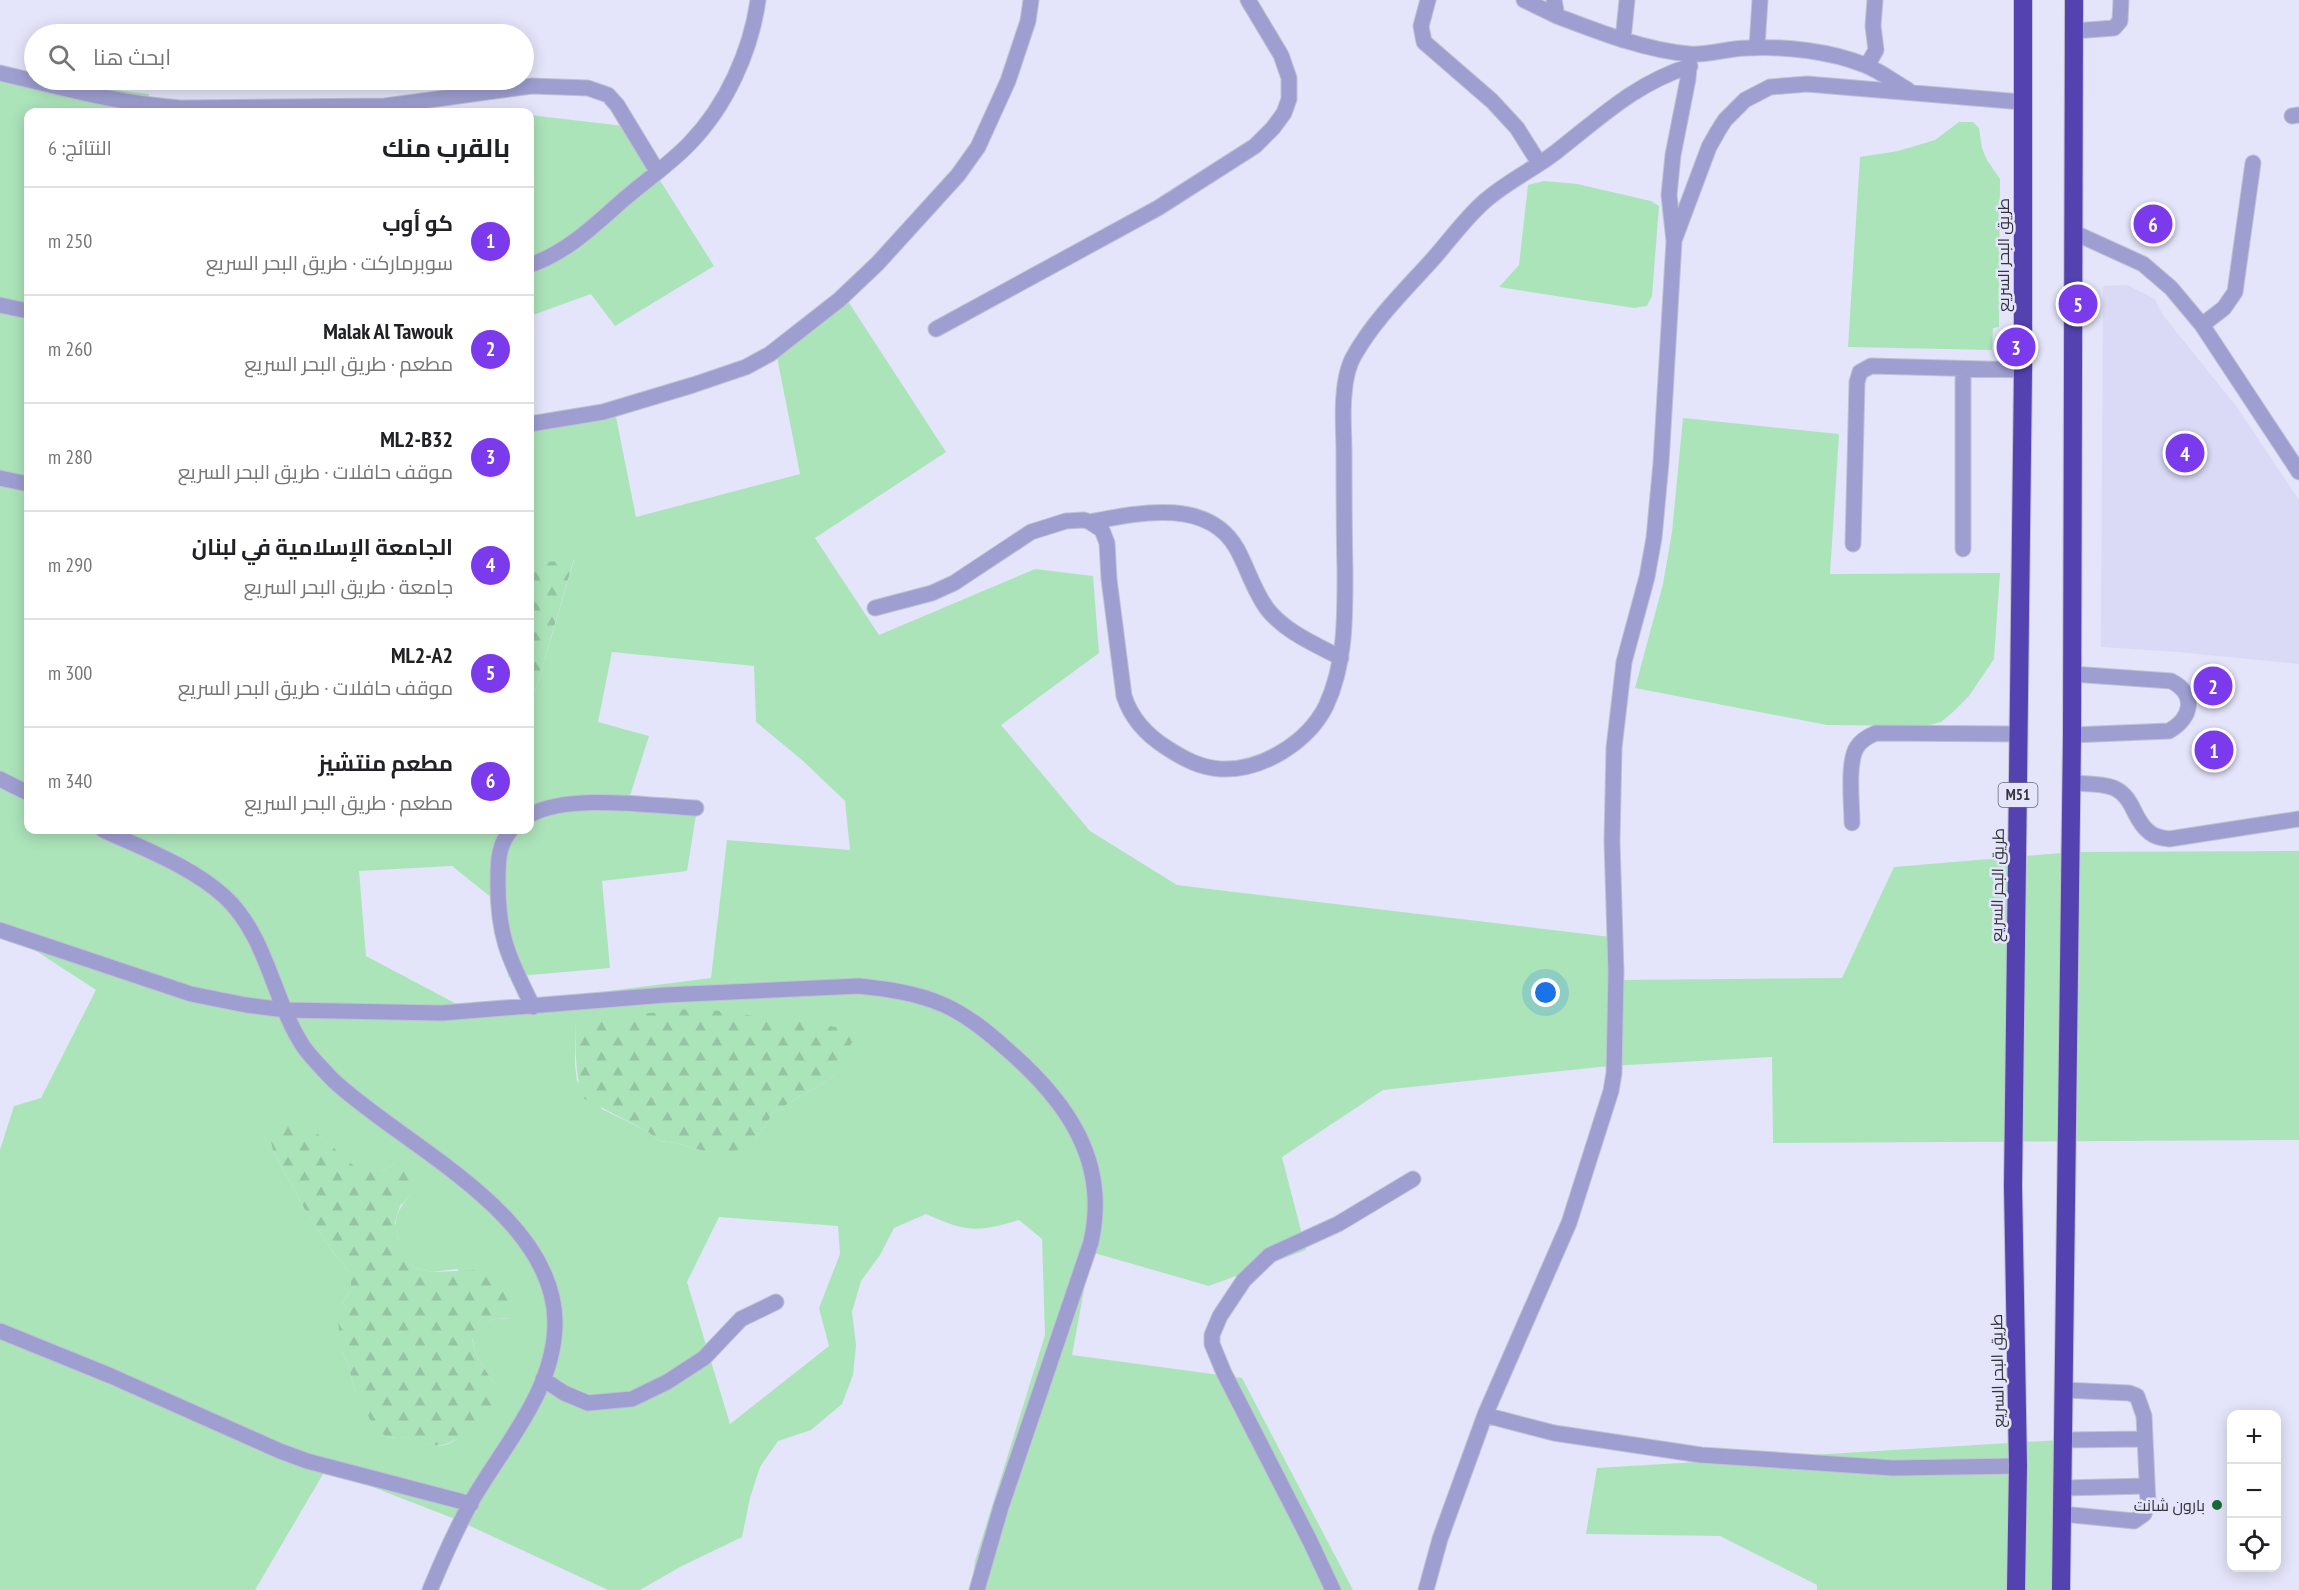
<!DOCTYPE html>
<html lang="ar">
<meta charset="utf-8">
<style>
:root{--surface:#fff;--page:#f6f6f6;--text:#202124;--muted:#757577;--line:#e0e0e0;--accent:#7c3aed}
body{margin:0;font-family:"PT Sans Narrow",Cairo,sans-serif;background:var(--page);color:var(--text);direction:rtl}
.controls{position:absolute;right:18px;bottom:18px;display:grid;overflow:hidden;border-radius:12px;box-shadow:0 3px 15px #0003}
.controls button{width:54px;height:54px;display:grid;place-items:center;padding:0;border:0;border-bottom:2px solid var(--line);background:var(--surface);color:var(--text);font:30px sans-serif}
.you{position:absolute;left:1546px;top:993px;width:21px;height:21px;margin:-15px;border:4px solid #fff;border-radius:50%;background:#1a73e8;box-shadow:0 0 0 9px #1a73e833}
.badge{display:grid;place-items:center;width:39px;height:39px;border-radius:50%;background:var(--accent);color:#fff;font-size:20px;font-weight:700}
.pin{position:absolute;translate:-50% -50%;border:3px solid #fff;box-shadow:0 2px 6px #0006}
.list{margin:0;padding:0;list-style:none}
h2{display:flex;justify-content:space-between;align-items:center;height:78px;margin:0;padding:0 24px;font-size:26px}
h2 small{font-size:20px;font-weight:400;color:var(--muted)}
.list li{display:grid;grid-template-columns:39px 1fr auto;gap:18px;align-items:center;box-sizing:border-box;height:108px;padding:0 24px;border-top:2px solid var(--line)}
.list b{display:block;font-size:22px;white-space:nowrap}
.list p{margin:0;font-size:20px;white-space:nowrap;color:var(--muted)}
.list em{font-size:20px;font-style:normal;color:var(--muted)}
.icon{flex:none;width:33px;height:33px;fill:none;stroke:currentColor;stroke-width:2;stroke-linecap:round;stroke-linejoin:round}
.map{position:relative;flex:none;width:2299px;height:1590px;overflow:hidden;direction:ltr}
.search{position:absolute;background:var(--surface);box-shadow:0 3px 15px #0003;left:24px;top:24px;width:510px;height:66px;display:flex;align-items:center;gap:15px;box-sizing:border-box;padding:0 21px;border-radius:33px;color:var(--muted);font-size:22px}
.panel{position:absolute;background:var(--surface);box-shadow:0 3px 15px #0003;left:24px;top:108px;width:510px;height:726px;border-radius:12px;direction:rtl}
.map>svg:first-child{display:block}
</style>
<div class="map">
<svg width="2299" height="1590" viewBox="0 0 2299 1590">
<defs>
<pattern id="forest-firs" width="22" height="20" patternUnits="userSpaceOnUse" patternTransform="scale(1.5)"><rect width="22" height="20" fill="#ace4ba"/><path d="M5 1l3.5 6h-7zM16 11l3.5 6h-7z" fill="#94c4a1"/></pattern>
</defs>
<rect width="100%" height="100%" fill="#e4e5fa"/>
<path fill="#dadaf6" d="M2127 285 2155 299 2162 314 2236 406 2299 500V664L2177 652 2101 647 2103 286Z"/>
<path fill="#ace4ba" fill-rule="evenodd" d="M0 75 149 94V112H28V830H530V709L574 560 530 564V427L615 412 636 517 800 474 775 347 842 292 946 452 815 538 879 635 1035 569 1093 576 1099 653 1001 725 1090 831 1177 885 1611 937 1621 980 1842 978 1894 867 2073 852 2299 851V1140L1773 1143 1772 1057 1609 1066 1383 1090 1282 1157 1306 1250 1209 1286 1091 1252 1072 1355 1242 1378 1353 1590H971L975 1561 1045 1335 1042 1239 1019 1220C977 1233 966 1232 926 1214L894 1228 880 1255 861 1281 852 1312 856 1345 853 1375 842 1404 811 1430 778 1441 760 1467 750 1498 742 1537 680 1567 640 1590H608L455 1519 326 1469 255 1590H0V1150L14 1106 41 1098 96 990 27 945 0 935ZM612 652 754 666 756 722 802 760 845 801 850 850 727 840 711 978 466 1009 366 956 359 871 452 866 502 906 508 977 610 968 602 881 687 871 697 809 629 799 649 736 598 722ZM576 1021 835 1076 774 1112 755 1140 707 1152 676 1143 659 1141 647 1131 602 1109 577 1081 575 1065ZM310 1127 361 1173 380 1172 395 1164 412 1193C384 1223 397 1237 414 1268L432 1272 457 1269 511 1319C490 1317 485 1322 472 1338L476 1355 493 1382C482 1402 463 1453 433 1445 414 1439 409 1435 388 1438L355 1391 348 1364 341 1350V1305L351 1290V1274L332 1251 304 1208 273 1150ZM719 1217 838 1226 840 1254 819 1308 829 1346 730 1424 687 1282Z
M530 115 632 127 661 182 714 266 615 326 591 294 530 316Z
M1959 122H1973L1979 128 1982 148 1987 160 2000 179 1999 327 1993 328 1992 350 1848 347 1860 157 1898 151 1935 140Z
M1544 181 1577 184 1651 201 1659 206 1652 296 1647 306 1634 308 1499 287 1519 265 1528 185Z
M1683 418 1839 434 1830 574 2000 573 1994 659 1969 696 1953 712 1941 722 1926 726 1827 725 1635 688 1663 584 1672 532Z
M2060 1440 2063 1590H1817V1585L1720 1536 1586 1534 1597 1468Z"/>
<path fill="url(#forest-firs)" d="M574 559 530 709V564Z
M697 1008 858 1030 835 1076 774 1112 755 1140 739 1150 724 1153 707 1152 676 1143 659 1141 647 1131 583 1098C574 1072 576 1048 576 1021Z
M296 1120 310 1127 361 1172H380L395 1164 412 1165 422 1175 412 1193 400 1206 395 1222 398 1238 414 1268 432 1272 481 1270 506 1285 512 1319C490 1317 485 1322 472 1339L476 1355 493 1382 497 1397 493 1412C480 1422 450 1450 433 1445 414 1440 409 1435 388 1438L374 1427 355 1391 348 1364 341 1350 338 1320 341 1305 351 1290V1274L332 1251 304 1208 273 1150 269 1133 280 1122Z"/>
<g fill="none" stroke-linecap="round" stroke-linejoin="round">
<defs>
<path id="minor" d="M1428 0 1421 26 1424 42 1492 101 1517 128 1539 163
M1524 0 1557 16
M1554 0 1557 16C1599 32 1644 50 1689 54 1704 56 1730 48 1747 48 1785 46 1830 51 1865 65 1880 71 1894 82 1908 90
M2074 31 2114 28 2120 21 2121 0
M1623 40 1627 0
M1757 47 1760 0
M1867 66 1876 50 1873 26 1875 0
M0 73C60 87 120 104 181 108L385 106 532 86 588 88 608 95 617 105 657 171
M2292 116 2299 115
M2075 233 2143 264 2171 288 2202 325 2299 472
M1675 238 1709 147 1718 131 1725 120 1745 100 1770 87 1807 84 2022 102
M530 265C566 253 595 225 623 200 645 181 670 164 690 143 726 106 751 51 758 0
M0 305 28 311
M2202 325 2224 308 2235 292 2253 163
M936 329 1158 208 1255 146 1273 128 1284 113 1289 99V78L1281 55 1248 0
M530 424 603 412 693 385 746 367 770 354 839 300 878 263 958 175 978 147 1008 81 1028 21 1031 0
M0 478 28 484
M1090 522C1137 513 1208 497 1237 549 1248 569 1254 592 1268 610 1287 633 1315 644 1341 658
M1853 544 1857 382 1860 372 1871 366 2023 370
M1963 549V369
M875 608 932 593 954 583 1031 532 1066 521 1084 520 1090 522 1102 530 1107 543 1109 579 1124 696C1131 718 1148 736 1167 748 1184 759 1201 768 1221 769 1262 771 1308 742 1326 706 1346 663 1345 616 1345 570 1344 531 1344 492 1344 453 1344 434 1342 414 1344 395 1345 381 1348 365 1355 354 1375 319 1406 289 1433 259 1450 240 1466 217 1486 200 1508 181 1534 169 1556 152 1601 117 1634 84 1690 66
M2072 735 2169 731C2192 718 2197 694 2171 681L2072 674
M0 779 28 793
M2072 783C2084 784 2102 783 2114 788 2134 797 2133 819 2148 831 2154 837 2162 838 2169 839L2299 819
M530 815C569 793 651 806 696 808
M1852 823C1852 804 1847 762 1857 747 1861 740 1869 736 1876 733L2019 734
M103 830C144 849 191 866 225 897 267 936 273 1000 303 1046 312 1059 323 1069 333 1080 402 1145 554 1213 555 1322 555 1392 502 1447 470 1504 455 1532 442 1561 430 1590
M511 830C499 844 498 859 498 878 497 934 508 957 533 1007
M0 930 191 994 246 1005 286 1010 442 1013 665 995 859 986C888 989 917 993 944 1005 969 1016 990 1034 1010 1052 1068 1103 1109 1162 1091 1242L1001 1507 977 1590
M0 1331 111 1376 280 1451 307 1461 471 1504
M543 1379 564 1393 588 1403 632 1399 667 1382 704 1358 741 1319 776 1302
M1485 1415 1554 1433 1701 1455 1893 1468 2018 1466
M2063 1440 2145 1439
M2063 1488 2147 1486
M2062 1514 2134 1521 2144 1514 2148 1503 2144 1416 2137 1396 2129 1393 2064 1390
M1333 1590 1310 1541 1224 1373 1212 1344V1335L1220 1316 1244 1280 1270 1255 1338 1224 1413 1179
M1426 1590 1440 1539 1485 1415 1569 1223 1611 1091 1614 1073 1616 972 1612 841 1614 748 1624 662 1647 577 1654 538 1661 463 1674 241 1669 195 1673 155 1688 79 1690 55"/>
<path id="highway" d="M2016 1590 2018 1466 2013 1186 2023 370V0
M2061 1590 2072 735 2074 0"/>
</defs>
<use href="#minor" stroke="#c1c1d4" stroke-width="17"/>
<use href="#highway" stroke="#c1c1d4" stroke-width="20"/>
<use href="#minor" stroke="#9e9ed1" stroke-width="15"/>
<use href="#highway" stroke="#5342af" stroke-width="18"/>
</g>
<circle fill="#196938" stroke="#e4e5fa" stroke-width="2" cx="2217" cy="1505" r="6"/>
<g text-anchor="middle" stroke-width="5" stroke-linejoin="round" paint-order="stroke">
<rect fill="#e4e5fa" stroke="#686874" stroke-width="1.5" x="1998.5" y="783" width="39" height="24" rx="4.5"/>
<g font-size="15" font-weight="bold" fill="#33333b">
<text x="2018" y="800">M51</text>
</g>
<g font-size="16" fill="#33333b" stroke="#e4e5fa">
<text transform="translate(2003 255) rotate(-90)" y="6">طريق البحر السريع</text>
<text transform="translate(1997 885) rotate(-89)" y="6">طريق البحر السريع</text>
<text transform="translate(1997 1371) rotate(-91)" y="6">طريق البحر السريع</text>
</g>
<g font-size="16" fill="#33333b" stroke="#e4e5fa" text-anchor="end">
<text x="2205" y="1511">بارون شانت</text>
</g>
</g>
</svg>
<div class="controls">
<button>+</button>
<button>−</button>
<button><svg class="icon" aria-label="locate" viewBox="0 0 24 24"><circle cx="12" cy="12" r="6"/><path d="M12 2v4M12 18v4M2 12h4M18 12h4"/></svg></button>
</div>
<div class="you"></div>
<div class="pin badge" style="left:2214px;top:750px">1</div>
<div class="pin badge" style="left:2213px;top:686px">2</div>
<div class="pin badge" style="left:2016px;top:347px">3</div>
<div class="pin badge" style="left:2185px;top:453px">4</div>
<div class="pin badge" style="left:2078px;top:304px">5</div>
<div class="pin badge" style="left:2153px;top:224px">6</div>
<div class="search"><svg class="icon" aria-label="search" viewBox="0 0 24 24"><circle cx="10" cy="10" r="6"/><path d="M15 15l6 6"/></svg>ابحث هنا</div>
<section class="panel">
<h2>بالقرب منك<small>النتائج: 6</small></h2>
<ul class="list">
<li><span class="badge">1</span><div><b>كو أوب</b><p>سوبرماركت · طريق البحر السريع</p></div><em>250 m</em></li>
<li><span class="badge">2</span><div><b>Malak Al Tawouk</b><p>مطعم · طريق البحر السريع</p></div><em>260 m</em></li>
<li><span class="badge">3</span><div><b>ML2-B32</b><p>موقف حافلات · طريق البحر السريع</p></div><em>280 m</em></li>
<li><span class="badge">4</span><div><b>الجامعة الإسلامية في لبنان</b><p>جامعة · طريق البحر السريع</p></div><em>290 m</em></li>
<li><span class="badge">5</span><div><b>ML2-A2</b><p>موقف حافلات · طريق البحر السريع</p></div><em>300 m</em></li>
<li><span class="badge">6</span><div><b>مطعم منتشيز</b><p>مطعم · طريق البحر السريع</p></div><em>340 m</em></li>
</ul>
</section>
</div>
